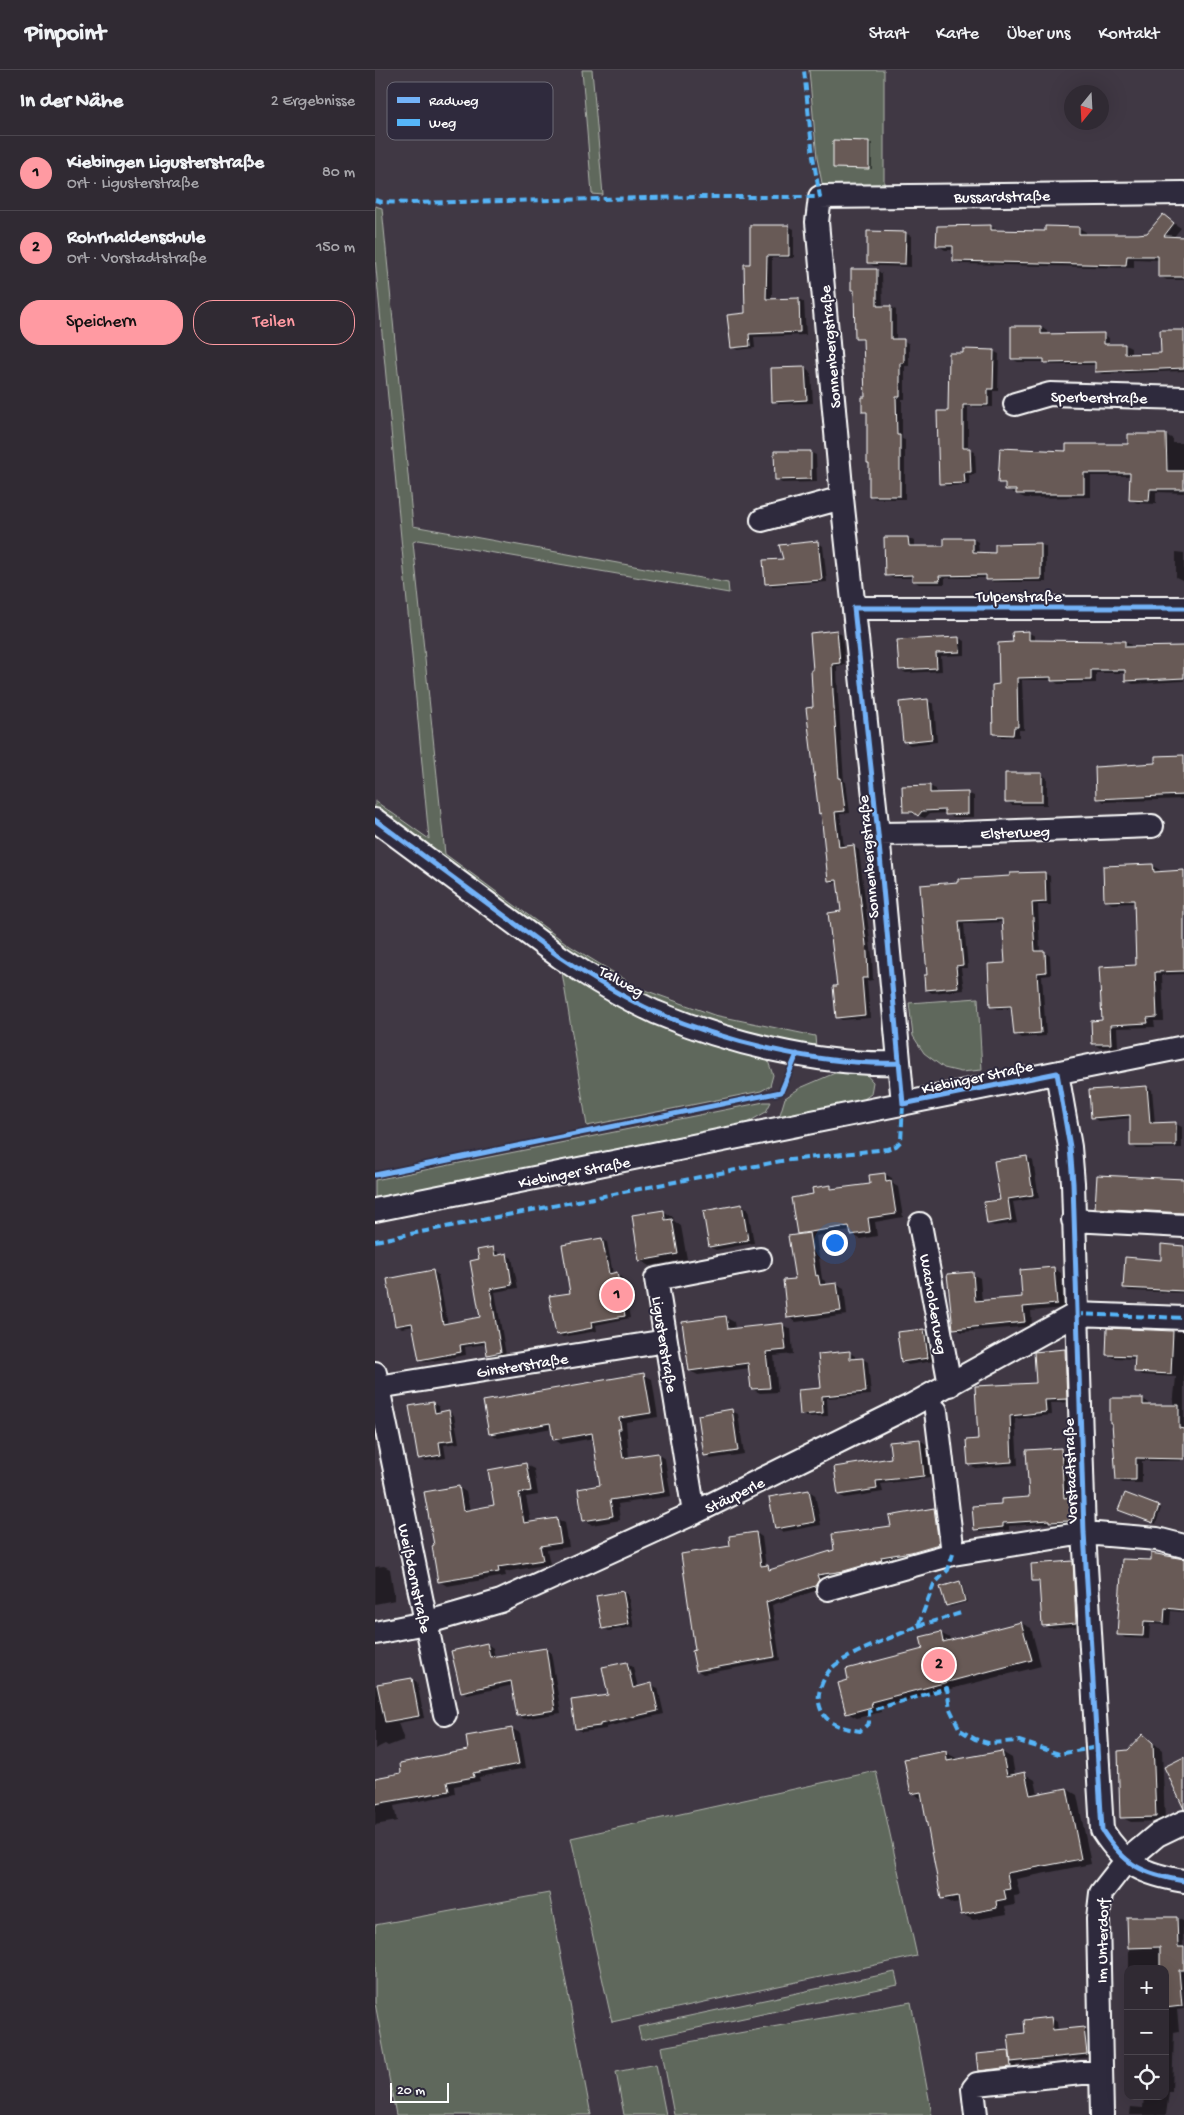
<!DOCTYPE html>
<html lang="de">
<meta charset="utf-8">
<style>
:root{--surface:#302a33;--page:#3c363f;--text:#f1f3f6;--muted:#a8a7ac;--line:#4b464e;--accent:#ff9aa2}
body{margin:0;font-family:"Gochi Hand",sans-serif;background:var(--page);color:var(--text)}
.controls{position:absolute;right:15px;bottom:15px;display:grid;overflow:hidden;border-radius:10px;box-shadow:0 5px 20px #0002}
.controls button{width:45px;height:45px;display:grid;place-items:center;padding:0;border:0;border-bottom:1px solid var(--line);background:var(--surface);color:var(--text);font:25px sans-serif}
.compass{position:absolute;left:689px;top:15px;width:45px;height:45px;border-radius:50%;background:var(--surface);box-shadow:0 5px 20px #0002;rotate:198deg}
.scale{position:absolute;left:15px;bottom:12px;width:59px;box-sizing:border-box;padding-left:5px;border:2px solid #fff;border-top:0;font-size:14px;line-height:18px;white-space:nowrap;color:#fff;-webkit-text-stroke:4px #2f2a3d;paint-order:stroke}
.you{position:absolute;left:459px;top:1172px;width:18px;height:18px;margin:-12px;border:4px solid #fff;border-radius:50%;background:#1a73e8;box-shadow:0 0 0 8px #1a73e833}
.badge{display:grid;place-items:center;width:32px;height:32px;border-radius:50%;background:var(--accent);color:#111;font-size:16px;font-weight:700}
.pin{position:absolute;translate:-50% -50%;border:2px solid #fff;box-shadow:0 1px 5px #0006}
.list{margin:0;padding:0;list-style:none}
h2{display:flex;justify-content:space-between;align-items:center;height:65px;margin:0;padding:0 20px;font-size:21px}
h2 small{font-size:16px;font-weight:400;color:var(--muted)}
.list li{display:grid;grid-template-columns:32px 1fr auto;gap:15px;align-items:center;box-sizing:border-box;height:75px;padding:0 20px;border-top:1px solid var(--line)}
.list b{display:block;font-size:19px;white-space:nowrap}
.list p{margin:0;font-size:16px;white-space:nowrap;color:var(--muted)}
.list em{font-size:16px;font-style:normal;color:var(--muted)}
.actions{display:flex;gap:10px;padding:15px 20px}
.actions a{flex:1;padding:11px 0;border:1px solid var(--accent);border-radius:20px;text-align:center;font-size:18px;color:var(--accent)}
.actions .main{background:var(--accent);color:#111}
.icon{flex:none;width:28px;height:28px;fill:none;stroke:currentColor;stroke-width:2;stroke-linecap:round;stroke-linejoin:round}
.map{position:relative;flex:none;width:809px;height:2045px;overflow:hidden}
header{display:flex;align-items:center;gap:30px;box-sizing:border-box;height:70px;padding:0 25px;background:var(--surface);border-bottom:1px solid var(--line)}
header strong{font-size:24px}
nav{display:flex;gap:28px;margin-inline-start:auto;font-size:18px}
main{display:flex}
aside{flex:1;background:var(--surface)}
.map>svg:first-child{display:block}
</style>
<header>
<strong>Pinpoint</strong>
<nav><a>Start</a><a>Karte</a><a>Über uns</a><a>Kontakt</a></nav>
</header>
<main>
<aside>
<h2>In der Nähe<small>2 Ergebnisse</small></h2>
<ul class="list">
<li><span class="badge">1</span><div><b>Kiebingen Ligusterstraße</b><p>Ort · Ligusterstraße</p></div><em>80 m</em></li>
<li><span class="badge">2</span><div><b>Rohrhaldenschule</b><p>Ort · Vorstadtstraße</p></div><em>150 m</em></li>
</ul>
<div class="actions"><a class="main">Speichern</a><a>Teilen</a></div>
</aside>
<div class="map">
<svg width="809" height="2045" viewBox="0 0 809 2045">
<rect width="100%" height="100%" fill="#403844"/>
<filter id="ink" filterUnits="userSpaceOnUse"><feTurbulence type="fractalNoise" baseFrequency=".02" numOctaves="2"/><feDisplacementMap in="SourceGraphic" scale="10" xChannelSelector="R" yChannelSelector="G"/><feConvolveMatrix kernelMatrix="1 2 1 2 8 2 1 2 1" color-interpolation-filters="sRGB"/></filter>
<g filter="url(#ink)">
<path fill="#5f685b" stroke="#afb4ad" d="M207 0H217L228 125 217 124Z
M434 0H509V118H448L442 88Z
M0 136 7 138 38 456 353 513 354 523 43 470 38 472 70 784 195 876 264 918 339 945 440 966 441 978 409 974 288 936 194 885 0 742V731L54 769 0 188Z
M186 896 393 991 398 1005 395 1016 386 1021 212 1056Z
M603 928 607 1000 586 1002 569 998 549 983 538 966 534 933Z
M467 1000H487L498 1012 496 1024 485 1032 404 1048 410 1028 425 1018Z
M389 1032H396L391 1042 368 1055 0 1129V1110Z
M501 1701 542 1886 237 1952 196 1768Z
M174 1823 216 2045H21L0 1933V1855Z
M520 1902 523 1915 266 1970 263 1957Z
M536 1932 557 2045H299L286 1977Z
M281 1994 291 2045H249L241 2002Z"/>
<path fill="#0007" d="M460 71 497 73V99L459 97Z
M788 146 806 158 798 168H809V210H792L784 206 785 190 759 189V198L586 194 579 190V180H570L563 175 615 156 623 160 672 163 704 158 711 162V165L773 164Z
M413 156 419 159V188H397V230L424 229 429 232 431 265 379 267 380 278 363 280 357 277 371 244 376 195Z
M530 163 536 166V197L499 196 493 193Z
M502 200 507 204 508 237H515L521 240V270H528L534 274V296H530V329H527V369L530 370V429H501L495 426V394L493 393V344L489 341 491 328 490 272 481 268 480 221 478 219Z
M666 257 672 261V265H729L734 268V275H750L756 278V285L787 284 809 261V301L727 304 721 301V295H676L670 292H643L637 289Z
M618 281 624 284 623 321H618V337H593V379L600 382 601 404 594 405 595 415 571 416 565 413 574 342Z
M430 298 436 302 438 333 404 334 398 331Z
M791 365 798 369V373H809V423L781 422V434L762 433 755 429 756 406H716V427L650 428 631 419V416L625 412 693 382 754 375Z
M435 382 441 385 442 412 407 413 401 409Z
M533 468 539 471V477H571L598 469 603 472 604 484H621L665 474 671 477V512H618L612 508H570V514H544L539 511V508H517L511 505 510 469Z
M442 472 448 476 452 512 397 516 391 513 409 490Z
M801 482 809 483V511L801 507Z
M462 561 467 565 470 595 462 596 463 626 469 711 471 712 475 743 465 744 469 778 479 777 484 780 497 887 498 910 492 911 495 948 467 950 462 947 467 842 464 812 459 813 454 810 433 639H439L440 601Z
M654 563 660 566V572H750L756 575V578L809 577V611L758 614 752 611 751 603H721V613L683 614 677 610H647L649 660H644V667H625L619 664 625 616 639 574Z
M584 568 590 571V585L566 586 567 601 531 603 525 600Z
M552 631 559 634 562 672 535 675 529 671Z
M809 686V729L729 732 723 728 782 694Z
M666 704 672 708V735H637L631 731Z
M554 716 561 719V724L592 723 599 726V747H578L571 743 554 744 550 748 529 741Z
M778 796 785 800V803L809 801V904L787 905 789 951H779L780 957 742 958 743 977 725 978 718 974 728 951 762 897 760 833 737 834 730 830Z
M669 803 675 806 676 835H663L665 882H670L675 886 676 905 667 906 671 966 646 968 640 964 638 939H622L616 936 631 895 629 852 589 854 593 898H586L589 920 557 923 552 920 553 906 546 816Z
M772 1017 777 1020 780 1054H801L807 1057V1078L762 1079 756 1075V1048L723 1051 717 1047Z
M652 1087 658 1091 664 1128 638 1132 642 1153 619 1156 613 1153Z
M510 1104 517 1108 518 1114 523 1117 528 1147 500 1152 502 1166 485 1169 477 1164 476 1161 441 1166 447 1209 450 1211 451 1215 461 1214 469 1218 472 1245 421 1252 414 1247 422 1210 425 1165 423 1164 440 1125 455 1117 461 1120 497 1115Z
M809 1110V1147L730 1142 721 1137Z
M367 1136 373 1139 379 1173 341 1180 335 1177Z
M288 1141 298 1147 299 1151 306 1156 312 1189 275 1196 265 1190Z
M227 1169 232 1172 238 1204H241L247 1207 255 1248 221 1255 222 1261 188 1267 182 1264 197 1224Z
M809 1177V1223L754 1221 749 1218Z
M118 1179 123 1182 124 1186 131 1185 137 1188 143 1218 120 1222 131 1285 119 1287 113 1284 112 1274 90 1277 91 1285 51 1292 45 1289 39 1256 27 1258 21 1255 58 1201 63 1205 73 1255 107 1248Z
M678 1198 686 1203 689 1238 656 1241 657 1256 587 1262 579 1258 597 1204 605 1208 607 1232 649 1228Z
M350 1247 359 1252 360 1259 407 1255 416 1259 418 1284 399 1286 403 1322 385 1323 377 1319 375 1298 323 1305 315 1301Z
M549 1260 555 1263 559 1291 533 1295 527 1291Z
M733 1260 809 1262V1364H807L806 1391H767V1413H748L742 1410 768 1329 774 1333V1336H798L801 1307 767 1305 761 1302V1289L738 1288 732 1284Z
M689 1281 695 1284 697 1332 676 1333 677 1345 640 1349 643 1395 600 1398 594 1394 604 1370 662 1314Z
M475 1283 480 1286V1290L488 1289 493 1292 496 1325 452 1328 453 1346 431 1347 426 1344 448 1320Z
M269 1305 277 1309 283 1347 251 1352 254 1388 282 1384 290 1389 296 1426 243 1434 245 1450 217 1455 210 1450 227 1416 219 1368 186 1374 179 1369 177 1358 123 1368 115 1363Z
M58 1333 64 1337 65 1343 74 1342 79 1345 84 1373 69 1375 71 1388 50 1391 44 1388Z
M357 1341 363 1344 369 1384 336 1389 330 1385Z
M545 1370 551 1374 555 1408 506 1414 508 1422 470 1428 464 1425Z
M686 1379 692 1383 695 1429 701 1432V1453L681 1455 678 1453 634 1456V1460L606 1462 600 1459 628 1435 656 1428Z
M151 1395 159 1399 163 1425 151 1427 156 1453 182 1449 190 1453 194 1477 172 1480 175 1494 130 1502 131 1506 72 1516 64 1511 61 1476 83 1417 91 1422 95 1441 120 1436Z
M434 1421 440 1425 446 1455 407 1462 401 1458Z
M750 1424 786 1438 781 1454 747 1441Z
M559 1440 565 1443 569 1477 543 1485 512 1490V1493L476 1504 447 1508 449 1514 446 1519 397 1535 405 1590 328 1604 322 1600 321 1581 357 1477 381 1463 387 1467 391 1497 399 1500 461 1481Z
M697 1492 703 1495 707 1556 674 1558 669 1555 664 1514 659 1510Z
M9 1496 15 1499 20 1530 0 1534V1497Z
M809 1510V1542L796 1541 795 1555 775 1554 774 1569 750 1568 744 1564Z
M585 1513 587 1514 592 1532 575 1537 572 1535Z
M248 1522 253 1525 259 1557 234 1561 228 1558Z
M646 1553 656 1558 666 1596 505 1637 506 1642 482 1648 472 1643 550 1580 565 1563 575 1568 576 1572Z
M112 1574 118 1578 120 1587 170 1579 176 1583 186 1643 149 1649 143 1645 138 1615 93 1625 87 1621Z
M252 1593 258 1597 263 1618 277 1615 283 1618 289 1644 231 1657V1659L207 1662 201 1658 235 1626Z
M37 1609 42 1612 49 1648 23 1653 29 1670 13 1676 10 1674 0 1679V1616Z
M137 1659 145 1663 151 1698 104 1707 105 1711 79 1716 80 1724 19 1736 22 1751 0 1755V1709L28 1704 95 1681 92 1667Z
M769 1665 787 1680 790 1751 756 1752 746 1747 754 1681Z
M570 1682 581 1688V1691L627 1682 637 1688 640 1705 650 1704 660 1710 663 1724 692 1719 702 1725 716 1794 641 1809 645 1825 639 1826 640 1835 630 1837 632 1844 598 1850 587 1844 585 1833 578 1834 567 1828 547 1729 537 1723Z
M802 1848 808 1851 809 1939 802 1940 804 1961 799 1962 797 2022H794L791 2045H755L756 2037 768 2038 769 2026H790V1899H754V1849Z
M676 1948 682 1952 683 1961 708 1958 714 1962 717 1987 641 1995 642 2000 610 2004 604 2000 634 1982 636 1983 651 1964Z"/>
<path fill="#675a56" stroke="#fff" d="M458 70 494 71V99L458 98Z
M788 144 799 153 789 166 809 167V207H783V186H752L751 195 578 191V176H561L562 156 616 155V160L670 161V156L704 157V164H763L772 163Z
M375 155H414V186H392L391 229 424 228 425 262 374 264 375 276 356 278 352 245 370 243 369 194H375Z
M492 161 531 162 530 194 492 193Z
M476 199H502V236H516V269H529V293H525V327H521L522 365H525V426H494V393H492V342H487V327H490L488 269H480L479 220H476Z
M636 256H666V264L729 263V274H750V284L786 283 785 260H809V298L720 302V292L669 293V289H636Z
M588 279 619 280 618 319H613V335H588V378H595L596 402H589L590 413 564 414 562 341H573L574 283H588Z
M430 297 432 330 397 332 396 298Z
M753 364H791L792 401H809V419H775L774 431 754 430 755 403H709V424H641V420H630V413H623L625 378 691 381V374H753Z
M399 381H436V409L400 410Z
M509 467H533L534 476H569V468H598V482L620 483V474L666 473V509L611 510V505L564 506 565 511H537V505L510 506Z
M443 471 447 510 390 514 388 490 408 489 404 475Z
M462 560 465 593 457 594 458 623 464 708H466L470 741 460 742 464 777 479 775 492 883 493 908H487L490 945 461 948 458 916H462L453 843 466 841 462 810 453 811 446 743 444 744 431 638 438 637 436 600H438L435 563Z
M654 561V570L750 571V577L809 576V608L750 611V600H716V610L676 611V607L642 608 643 657H639L638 665 618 664 617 615 624 614 623 573 638 572 637 562Z
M584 567 585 582 561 583 562 598 524 600 522 570Z
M553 629 557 669 528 672 524 632Z
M809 685V725L721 729 720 697 780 693V686Z
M630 703H667V732H630Z
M555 715V723L593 722V744L570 745V740L547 741 543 746 538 742H528L527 716Z
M778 794 779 802 809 800V901L780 902 782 947 772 948 773 953 735 955 736 974H717L716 951 727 950 724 897 761 895 759 830 729 831 728 796Z
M670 802 671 832 657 833 660 881H670L671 902 662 903 666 963 639 965 636 936 615 937 613 894 630 893 627 849 584 851 588 895 581 896 583 917 550 920 549 905H552L545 815 583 812V809L635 806V803Z
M772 1016 775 1053 801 1052V1076H755V1045L716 1048 714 1020Z
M652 1086 658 1125 633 1129 636 1150 612 1154 609 1132 625 1130 619 1091Z
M510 1103 511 1112 516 1111 521 1144 493 1148 495 1162 476 1165 474 1156 422 1164 416 1128 438 1124 437 1118 456 1115V1119L495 1114 494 1105Z
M722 1105 809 1109V1143L720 1138Z
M367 1134 373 1170 334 1177 328 1141Z
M289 1140 290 1150 297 1149 303 1184 264 1191 257 1145Z
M434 1163 441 1206 443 1205 445 1215 462 1213 466 1241 412 1248 408 1210 420 1209 413 1166Z
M227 1168 234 1204 242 1202 250 1246 216 1252 217 1258 181 1265 174 1226 195 1223 187 1175Z
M786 1174 809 1176V1221L748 1218 750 1187 786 1190Z
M118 1177 120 1186 132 1183 137 1215 115 1219 126 1282 112 1285 110 1271 85 1275 86 1282 44 1290 37 1253 20 1256 12 1209 58 1200 68 1254 105 1247 95 1191 104 1189 102 1180Z
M679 1197 682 1234 648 1237 650 1252 578 1259 572 1204 598 1202 600 1231 647 1227 645 1200Z
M351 1246 353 1259 408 1253 411 1280 391 1282 395 1318 376 1319 373 1293 314 1301 307 1252Z
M732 1258 798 1261 796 1304 759 1302 760 1286 731 1285Z
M549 1259 553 1288 526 1292 522 1262Z
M690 1279 692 1329 670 1330 671 1342 635 1346 637 1392 593 1395 591 1370 603 1369 600 1316 661 1313 659 1282Z
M475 1281V1289L488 1288 491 1322 447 1326 448 1343 425 1345 423 1320 446 1318 443 1284Z
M269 1303 276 1343 244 1348 246 1359H243L248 1388 283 1383 289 1422 235 1430 238 1446 208 1451 203 1419 225 1415 217 1363 178 1370 175 1353 114 1364 108 1331Z
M735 1328H768V1335H804V1358L809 1359V1389L761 1388V1410H741L737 1353H735Z
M58 1332 60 1343 74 1340 79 1370 64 1372 66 1385 43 1389 34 1336Z
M357 1339 363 1381 329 1386 323 1345Z
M545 1369 549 1406 501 1411 502 1419 463 1425 459 1397 516 1388 514 1372Z
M686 1378 689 1428 695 1427V1451L674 1452V1450L628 1453V1457L599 1460 597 1436 626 1434V1429L654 1427 651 1380Z
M151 1393 156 1421 144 1423 149 1453 182 1448 186 1473 165 1476 168 1490 123 1497 124 1502 63 1512 57 1476 59 1475 49 1422 84 1416 88 1441 119 1435 113 1400Z
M434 1420 440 1452 400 1459 394 1427Z
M750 1423 784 1436 778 1453 743 1440Z
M559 1438 564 1474 536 1482 506 1487 507 1490 469 1501 442 1505 444 1510 440 1516 391 1532 400 1587 321 1601 317 1581 320 1580 306 1484 355 1476 354 1466 381 1462 386 1496 393 1495 394 1500 459 1480 457 1464 516 1456 514 1446Z
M776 1483 809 1489V1540L790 1538 789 1552 769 1551 768 1566 742 1565 747 1489 776 1490Z
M698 1491 701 1553 667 1556 664 1511H657L656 1494Z
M585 1511 590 1531 571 1536 565 1517Z
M248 1521 254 1554 227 1559 221 1526Z
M646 1552 657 1590 496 1632 497 1637 471 1644 463 1613 473 1610 471 1599 548 1579 545 1567 566 1562 568 1572Z
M112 1573 115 1587 171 1578 180 1640 142 1646 136 1611 86 1622 76 1581Z
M252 1592 258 1618 277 1613 283 1641 225 1654V1656L200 1659 196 1630 233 1625 227 1597Z
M37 1608 44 1646 10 1652 2 1614Z
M137 1658 144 1694 98 1703 99 1707 72 1712 74 1721 0 1734V1708L26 1703 25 1693 93 1680 91 1666Z
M768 1664 778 1673 781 1747 745 1748 743 1681 753 1680Z
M571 1681 572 1691 627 1681 632 1706 650 1702 655 1725 692 1718 706 1789 632 1803 635 1819 629 1820 631 1829 621 1831 622 1838 586 1845 583 1826 566 1829 546 1722 536 1724 529 1689Z
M809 1687V1739L789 1697Z
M752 1847H802L803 1877H809V1900H804L807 1936 790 1938V1899H785V1877L753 1878Z
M676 1947 678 1960 709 1957 712 1984 636 1992 633 1965 650 1963 649 1950Z
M634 1981 636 1997 603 2001 601 1984Z"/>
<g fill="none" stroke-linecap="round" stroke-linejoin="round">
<defs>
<path id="minor" d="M640 334 675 324 809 328
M387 450 467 428
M479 538H809
M0 750 185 887C215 907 247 927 280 942 351 972 446 996 523 993
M503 764 587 763 777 756
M682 1003 695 1077 698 1113 709 1463 727 1760C750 1796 768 1804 809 1811
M528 1034 503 764 467 428 442 152 445 127 809 123
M0 1140 809 977
M698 1150 809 1156
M545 1154 575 1315
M0 1303 70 1644
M3 1317 291 1271
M561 1341 578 1484
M319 1443 281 1209 385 1189
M453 1519 578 1484 709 1463 782 1469 809 1476
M0 1563 50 1553 126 1531 319 1443 535 1336 701 1244 809 1248
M601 2045 598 2019 602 2014 726 2001
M727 2045 723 1849 726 1823 751 1791 782 1765 809 1752"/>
</defs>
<use href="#minor" stroke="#fff" stroke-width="26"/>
<use href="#minor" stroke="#2f2a3d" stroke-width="22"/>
<path stroke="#56b5f8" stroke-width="4" stroke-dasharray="8 4" stroke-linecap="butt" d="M0 130 7 132 36 133 322 127H445L438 87 429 0
M0 1171 406 1091 512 1079 521 1076 526 1071 528 1034
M701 1244 809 1248
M578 1484 573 1500 559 1514 543 1556C524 1565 465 1586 454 1601 448 1609 442 1623 444 1633 448 1654 467 1658 485 1661L494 1653V1641L572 1618 575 1639 585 1660 600 1669 613 1673 644 1671 684 1684 723 1677
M543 1556 586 1543"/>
<defs>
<path id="cycleway" d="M809 538H479L503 764 528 1034 682 1003 695 1077 698 1113 709 1463 727 1760C750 1796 768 1804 809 1811
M0 750 185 887C215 907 247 927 280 942 351 972 446 996 523 993
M0 1105 406 1022 422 984"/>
</defs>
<use href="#cycleway" stroke="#2f2a3d" stroke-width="8"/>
<use href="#cycleway" stroke="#73b2f8" stroke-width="5"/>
</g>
</g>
<g text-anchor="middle" stroke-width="4" stroke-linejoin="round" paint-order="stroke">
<g font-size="16" fill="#fff" stroke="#2f2a3d">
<text transform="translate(627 125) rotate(-1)" y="6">Bussardstraße</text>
<text transform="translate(454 277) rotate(-95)" y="6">Sonnenbergstraße</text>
<text transform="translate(724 326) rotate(1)" y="6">Sperberstraße</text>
<text x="644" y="531">Tulpenstraße</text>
<text transform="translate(640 761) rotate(-2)" y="6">Elsterweg</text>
<text transform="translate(492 787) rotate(-95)" y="6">Sonnenbergstraße</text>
<text transform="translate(247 910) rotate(29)" y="6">Talweg</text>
<text transform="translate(602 1006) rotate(-12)" y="6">Kiebinger Straße</text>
<text transform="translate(199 1101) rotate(-11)" y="6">Kiebinger Straße</text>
<text transform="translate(560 1234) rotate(80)" y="6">Wacholderweg</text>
<text transform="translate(291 1274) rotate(81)" y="6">Ligusterstraße</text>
<text transform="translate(147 1294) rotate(-9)" y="6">Ginsterstraße</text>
<text transform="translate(694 1401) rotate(-92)" y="6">Vorstadtstraße</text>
<text transform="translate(359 1424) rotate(-26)" y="6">Stäuperle</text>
<text transform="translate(41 1508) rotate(78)" y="6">Weißdornstraße</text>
<text transform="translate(726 1871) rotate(-89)" y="6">Im Unterdorf</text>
</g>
</g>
<rect x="12" y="12" width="166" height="58" rx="8" fill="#2f2a3d" stroke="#6d6a77" stroke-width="1"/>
<rect x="22" y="27" width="23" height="6" fill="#73b2f8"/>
<rect x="22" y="49" width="23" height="7" fill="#56b5f8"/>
<g font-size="14" fill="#fff">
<text x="54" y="35">Radweg</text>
<text x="54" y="57">Weg</text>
</g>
</svg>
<div class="controls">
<button>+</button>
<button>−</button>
<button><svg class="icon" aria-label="locate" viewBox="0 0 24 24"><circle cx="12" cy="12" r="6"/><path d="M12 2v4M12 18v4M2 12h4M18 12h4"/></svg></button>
</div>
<svg class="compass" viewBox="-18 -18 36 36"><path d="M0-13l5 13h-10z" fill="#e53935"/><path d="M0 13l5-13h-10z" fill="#a8a7ac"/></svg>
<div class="scale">20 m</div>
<div class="you"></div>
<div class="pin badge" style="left:242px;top:1225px">1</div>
<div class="pin badge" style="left:564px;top:1595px">2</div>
</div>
</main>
